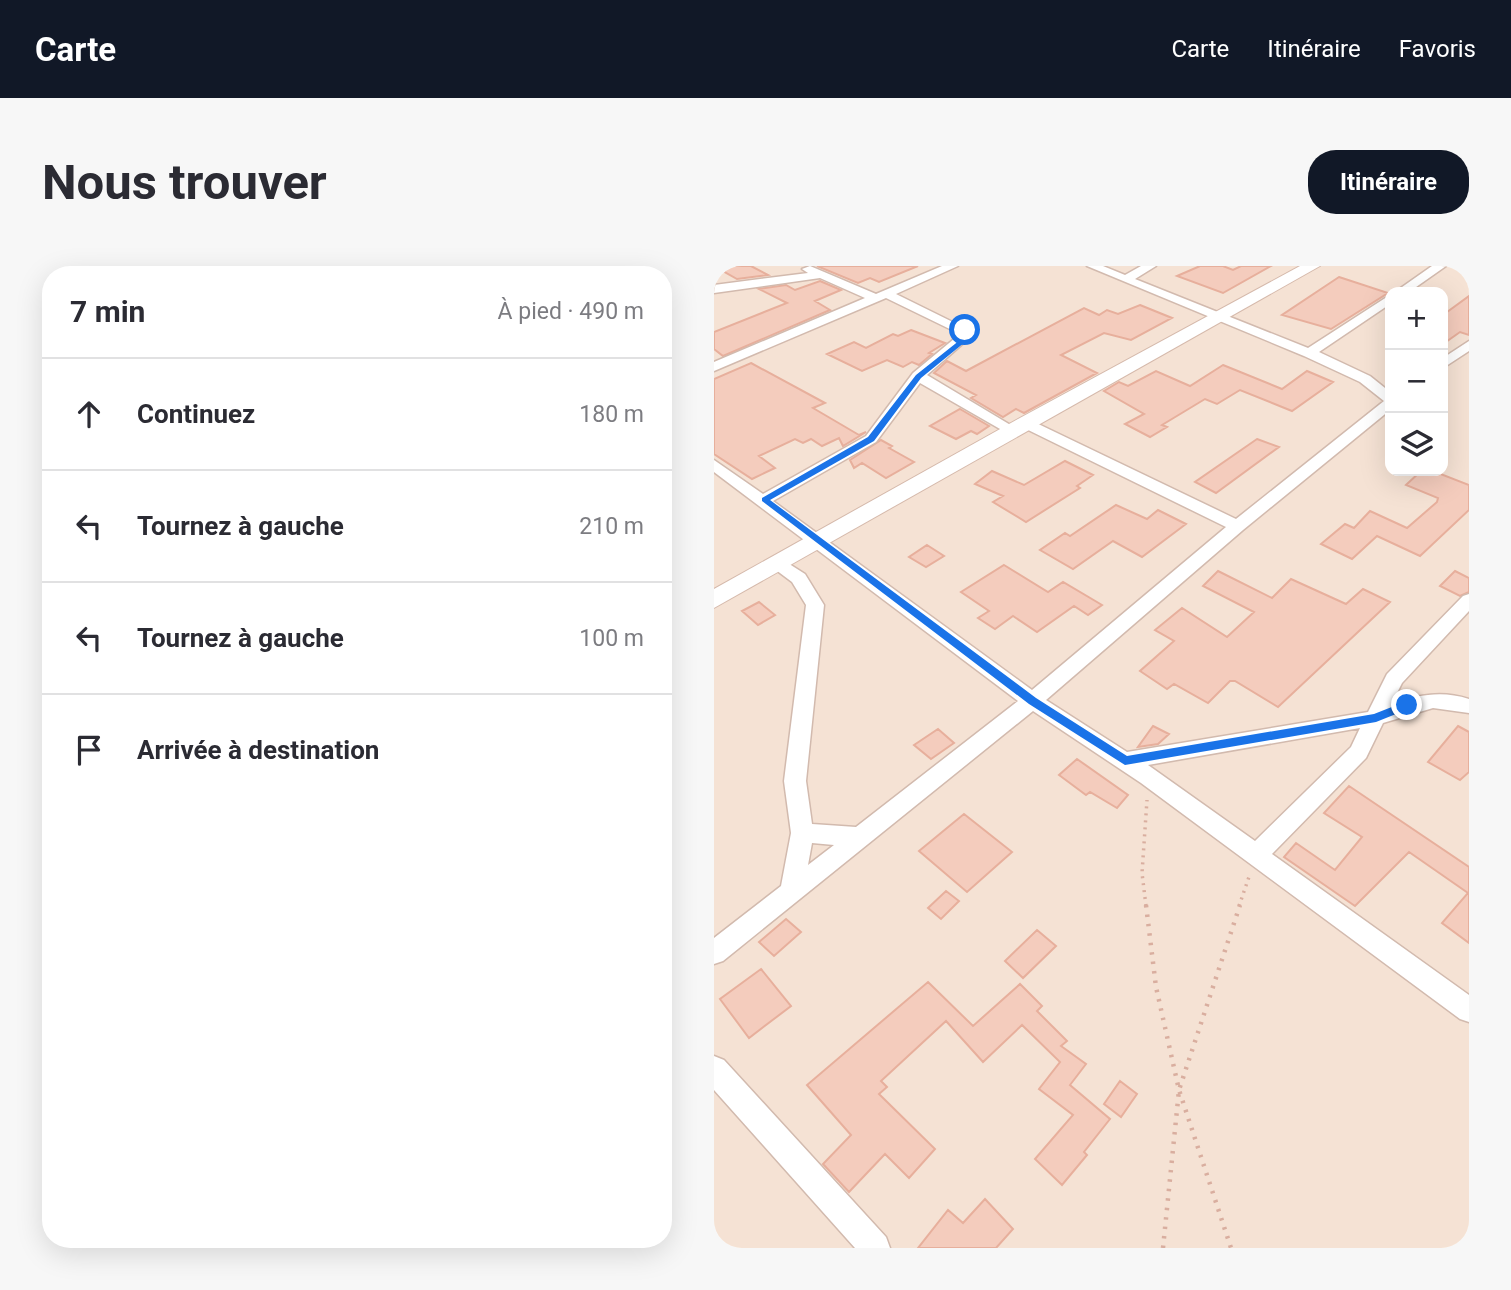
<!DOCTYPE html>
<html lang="fr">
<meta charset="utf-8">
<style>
:root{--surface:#fff;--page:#f7f7f7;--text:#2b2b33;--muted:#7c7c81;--line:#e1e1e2;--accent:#111827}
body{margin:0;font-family:Roboto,sans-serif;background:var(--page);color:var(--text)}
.controls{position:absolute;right:21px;top:21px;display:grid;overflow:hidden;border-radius:14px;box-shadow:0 7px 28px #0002}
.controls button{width:63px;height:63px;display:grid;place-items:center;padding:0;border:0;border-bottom:2px solid var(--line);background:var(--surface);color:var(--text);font:35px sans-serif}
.stop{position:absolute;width:21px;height:21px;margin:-16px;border:5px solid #1a73e8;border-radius:50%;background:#fff}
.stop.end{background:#1a73e8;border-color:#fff;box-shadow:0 2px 7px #0008}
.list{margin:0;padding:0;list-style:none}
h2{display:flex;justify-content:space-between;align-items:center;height:91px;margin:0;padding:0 28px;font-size:30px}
h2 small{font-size:23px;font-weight:400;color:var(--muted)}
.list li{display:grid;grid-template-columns:46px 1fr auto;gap:21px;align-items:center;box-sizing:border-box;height:112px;padding:0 28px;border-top:2px solid var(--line)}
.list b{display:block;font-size:26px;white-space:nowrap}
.list em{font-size:23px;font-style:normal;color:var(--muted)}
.icon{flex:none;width:38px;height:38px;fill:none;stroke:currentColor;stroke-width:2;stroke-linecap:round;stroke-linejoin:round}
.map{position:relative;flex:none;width:755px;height:982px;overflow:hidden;border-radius:28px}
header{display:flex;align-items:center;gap:42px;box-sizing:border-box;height:98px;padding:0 35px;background:var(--accent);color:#fff}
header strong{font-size:33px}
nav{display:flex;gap:38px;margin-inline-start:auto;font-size:24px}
.intro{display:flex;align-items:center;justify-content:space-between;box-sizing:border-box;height:168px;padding:0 42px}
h1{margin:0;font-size:49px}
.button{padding:18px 32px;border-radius:28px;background:var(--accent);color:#fff;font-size:24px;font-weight:700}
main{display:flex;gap:42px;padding:0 42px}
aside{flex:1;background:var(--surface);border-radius:28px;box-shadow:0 7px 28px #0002}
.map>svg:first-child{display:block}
</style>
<header>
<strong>Carte</strong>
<nav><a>Carte</a><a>Itinéraire</a><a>Favoris</a></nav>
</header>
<div class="intro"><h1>Nous trouver</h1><a class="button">Itinéraire</a></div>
<main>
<aside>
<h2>7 min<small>À pied · 490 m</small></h2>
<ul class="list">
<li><svg class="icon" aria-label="ahead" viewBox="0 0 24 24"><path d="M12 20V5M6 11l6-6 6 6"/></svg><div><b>Continuez</b></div><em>180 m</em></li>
<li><svg class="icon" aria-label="left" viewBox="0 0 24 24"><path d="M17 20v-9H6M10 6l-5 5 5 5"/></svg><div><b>Tournez à gauche</b></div><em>210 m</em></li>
<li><svg class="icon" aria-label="left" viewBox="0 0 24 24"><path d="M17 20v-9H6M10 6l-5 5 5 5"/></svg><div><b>Tournez à gauche</b></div><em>100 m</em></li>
<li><svg class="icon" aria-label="arrive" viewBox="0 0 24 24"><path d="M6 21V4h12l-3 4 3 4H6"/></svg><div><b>Arrivée à destination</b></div></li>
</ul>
</aside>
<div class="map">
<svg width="755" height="982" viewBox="0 0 755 982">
<rect width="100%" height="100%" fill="#fdf1e6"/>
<path fill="#f5e2d4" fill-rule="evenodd" d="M0 0H755V982H0ZM676 26H729V205H676Z"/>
<path fill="#f4ccbd" stroke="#e7af9c" stroke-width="2" d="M0 0H37L54 9 23 13Z
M103 0H204L165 16 156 12 144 17Z
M486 0H509L519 4 527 0H557L509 27 463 10Z
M625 11 674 27 617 63 568 49Z
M106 15 127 24 101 35 116 44 9 90 0 83V66L73 37 45 23 72 19 81 24Z
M755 30V69L746 66 729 78V49Z
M426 39 458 52 417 74 390 67 347 89 383 107 310 147 302 143 289 151 257 132 262 129 220 107 233 95 252 105 370 42 385 49 393 44 404 48Z
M197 64 231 77 215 87 218 88 205 99 198 96 189 101 173 94 148 105 113 88 140 76 152 82 179 68 184 70Z
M37 97 111 137 99 142 145 169 152 166 129 180 125 172 108 180 97 173 89 177 81 173 45 190 61 202 38 213 0 188V113Z
M509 99 568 123 593 105 619 116 578 145 526 124 503 138 491 133 448 159 453 161 436 171 411 158 430 148 390 125 405 116 414 120 442 105 476 120Z
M246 143 275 160 263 168 257 165 242 173 216 160Z
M543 173 565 181 502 227 481 216Z
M167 174 178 180 175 182 200 196 172 212 148 197 140 202 136 194Z
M351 195 379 209 363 220 366 222 312 256 279 236 289 230 261 218 278 205 310 219Z
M707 205H719L755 219V244L706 290 663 270 638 293 607 278 631 258 640 262 656 245 693 262 723 236 724 232 692 219Z
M402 239 433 253 444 244 472 258 428 291 399 275 359 303 326 284 351 267 356 270Z
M213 279 230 290 212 301 195 291Z
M290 299 334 326 349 316 388 339 374 349 360 340 323 366 299 350 281 363 264 352 275 345 247 326Z
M504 305 558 332 577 313 632 338 649 323 676 336 564 441 521 415H516L494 437 460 418 453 423 426 405 460 375 441 364 468 342 513 371 540 346 489 320Z
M741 305 755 312V326L746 330 726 320Z
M45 336 61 349 44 359 28 345Z
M439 460 455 468 444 478 424 481Z
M744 460 755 466V506L746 514 714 496Z
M224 463 240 477 217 493 200 479Z
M363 493 414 529 403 542 376 526 372 529 345 509Z
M635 520 755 601V677L728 657 754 627 695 586 641 640 570 591 582 577 621 604 648 571 610 547Z
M250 548 298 586 253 626 205 585Z
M232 625 245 635 227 653 214 642Z
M72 653 87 666 60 690 45 676Z
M323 664 342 680 309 712 291 695Z
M47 703 77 740 35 772 6 733Z
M214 716 259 760 306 718 328 740 323 745 353 775 347 780 372 798 356 819 396 853 370 886 373 889 348 919 321 893 359 849 325 823 346 796 308 759 269 796 232 755 167 815 173 821 165 828 221 883 195 912 171 888 135 926 109 898 137 869 93 819Z
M406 815 423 828 407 851 390 838Z
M271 933 299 963 282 982H204L234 944 249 957Z"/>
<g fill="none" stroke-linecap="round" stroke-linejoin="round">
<defs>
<path id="minor" d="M96 0 162 28 228 0H244L182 28 261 67 213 109 305 164 303 167H293L206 117 162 176 59 235 318 424 512 261 306 160V154H316L522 253 670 135 646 116 590 90 373 0H389L411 9 427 0H442L421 13 594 82 676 29V38L605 86 656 110 676 126V144L529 264 332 434 413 486 654 446 673 408 749 330 755 328V345L688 417 678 437C705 429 728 424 755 433V447L719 442 669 457 652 492 558 588 755 729V756L746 753 427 517 319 445 9 695 0 698V672L67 620 77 567 70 515 92 339 78 316 54 298 57 294H69L91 308 110 339 92 515 98 558 142 561 304 435 0 206V194L49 228 152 170 199 107 246 68 172 32 0 105V96L151 32 106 12 0 27V19L94 7 88 3ZM646 462 637 481 541 575 434 499ZM98 577 120 579 94 599Z
M718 0H732L695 26H681Z
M755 75V85L729 102V92Z
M0 790 10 794 172 971 176 982H141L0 824Z"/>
<path id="secondary" d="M586 0H606L0 342V323L304 153Z"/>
</defs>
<use href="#minor" stroke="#d2baae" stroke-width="3"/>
<use href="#secondary" stroke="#d5b9ab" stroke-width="2"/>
<path stroke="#d9ae9f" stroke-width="3.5" stroke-dasharray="2 5" stroke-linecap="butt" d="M432 640 428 607 433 534
M525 640 536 608"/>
<path stroke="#d9ae9f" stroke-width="4.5" stroke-dasharray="2.5 7" stroke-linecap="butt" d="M432 639 442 721 465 824 517 982
M449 982 465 824 526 639"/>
<use href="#minor" fill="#fff" fill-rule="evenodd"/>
<use href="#secondary" fill="#fff" fill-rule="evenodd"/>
</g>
<path fill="#1a73e8" d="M251 62 259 67 256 72 207 112 160 175 56 234 322 432 413 490 660 448 693 435 697 436V442L662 456 411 499 315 438 48 235V232L154 171 202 109 251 70 248 64Z"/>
</svg>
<div class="controls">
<button>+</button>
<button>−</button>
<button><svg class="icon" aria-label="layers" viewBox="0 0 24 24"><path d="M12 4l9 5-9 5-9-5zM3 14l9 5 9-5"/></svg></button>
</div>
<div class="stop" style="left:251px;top:64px"></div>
<div class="stop end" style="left:693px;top:439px"></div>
</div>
</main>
